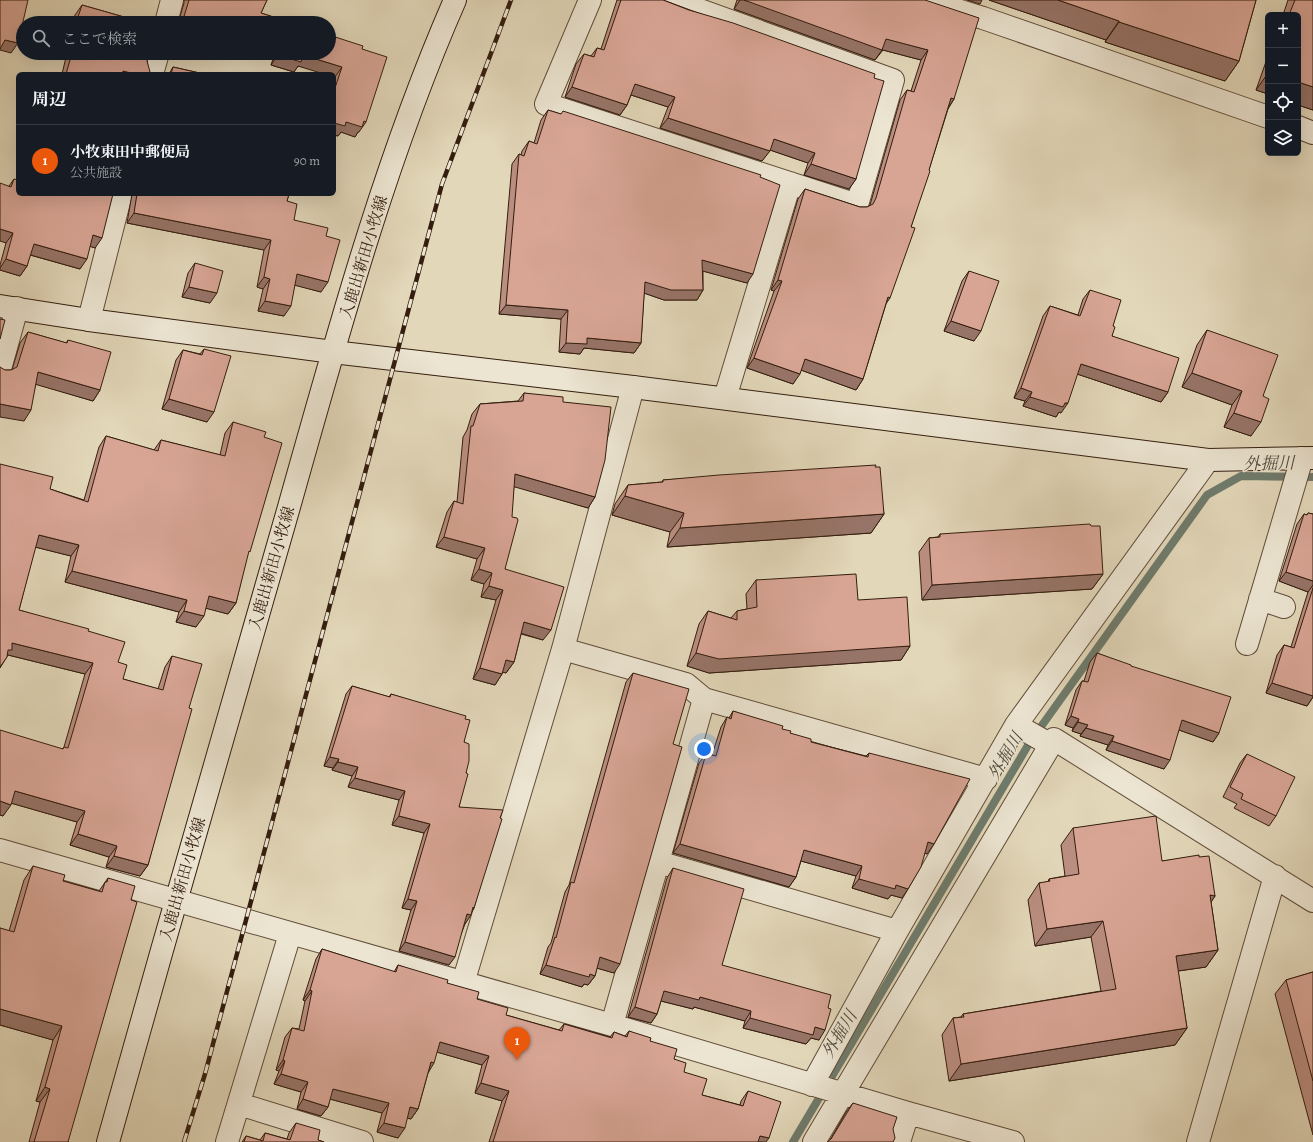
<!DOCTYPE html>
<html lang="ja">
<meta charset="utf-8">
<style>
:root{--surface:#171b24;--page:#242831;--text:#f1f3f6;--muted:#9ea1a6;--line:#363941;--accent:#ea580c}
body{margin:0;font-family:Alegreya,"Noto Serif JP",serif;background:var(--page);color:var(--text)}
.controls{position:absolute;right:12px;top:12px;display:grid;overflow:hidden;border-radius:6px;box-shadow:0 4px 16px #0002}
.controls button{width:36px;height:36px;display:grid;place-items:center;padding:0;border:0;border-bottom:1px solid var(--line);background:var(--surface);color:var(--text);font:20px sans-serif}
.you{position:absolute;left:704px;top:749px;width:14px;height:14px;margin:-10px;border:3px solid #fff;border-radius:50%;background:#1a73e8;box-shadow:0 0 0 6px #1a73e833}
.badge{display:grid;place-items:center;width:26px;height:26px;border-radius:50%;background:var(--accent);color:#fff;font-size:13px;font-weight:700}
.pin{position:absolute;translate:-50% -33px;filter:drop-shadow(0 1px 2px #0008)}
.pin::after{content:'';position:absolute;top:21px;width:14px;height:12px;background:inherit;clip-path:polygon(0 0,100% 0,50% 100%)}
.list{margin:0;padding:0;list-style:none}
h2{display:flex;justify-content:space-between;align-items:center;height:52px;margin:0;padding:0 16px;font-size:17px}
h2 small{font-size:13px;font-weight:400;color:var(--muted)}
.list li{display:grid;grid-template-columns:26px 1fr auto;gap:12px;align-items:center;box-sizing:border-box;height:72px;padding:0 16px;border-top:1px solid var(--line)}
.list b{display:block;font-size:15px;white-space:nowrap}
.list p{margin:0;font-size:13px;white-space:nowrap;color:var(--muted)}
.list em{font-size:13px;font-style:normal;color:var(--muted)}
.icon{flex:none;width:22px;height:22px;fill:none;stroke:currentColor;stroke-width:2;stroke-linecap:round;stroke-linejoin:round}
.map{position:relative;flex:none;width:1313px;height:1142px;overflow:hidden}
.search{position:absolute;background:var(--surface);box-shadow:0 4px 16px #0002;left:16px;top:16px;width:320px;height:44px;display:flex;align-items:center;gap:10px;box-sizing:border-box;padding:0 14px;border-radius:22px;color:var(--muted);font-size:15px}
.panel{position:absolute;background:var(--surface);box-shadow:0 4px 16px #0002;left:16px;top:72px;width:320px;height:124px;border-radius:6px}
.map>svg:first-child{display:block}
</style>
<div class="map">
<svg width="1313" height="1142" viewBox="0 0 1313 1142">
<rect width="100%" height="100%" fill="#e2d7b9"/>
<filter id="stains"><feTurbulence type="fractalNoise" baseFrequency=".005" numOctaves="4"/><feColorMatrix values="0 0 0 0 .2 0 0 0 0 .09 0 0 0 0 .02 0 0 0 .5 -.17"/></filter>
<radialGradient id="worn" r=".72"><stop offset=".6" stop-color="#630" stop-opacity="0"/><stop offset="1" stop-color="#630" stop-opacity=".3"/></radialGradient>
<g fill="none" stroke-linecap="round" stroke-linejoin="round">
<path stroke="#6e7b6c" stroke-width="8" d="M793 1142 1030 742 1207 495 1241 476 1313 477"/>
<defs>
<path id="street" d="M590 0 546 104 857 205 893 80 672 0
M925 0 983 18 1268 117
M166 23 172 0
M152 74 158 53
M1298 127 1313 133
M89 320 121 194
M0 369 17 308
M725 398 790 183
M1260 599 1284 607
M1247 644 1302 458
M563 649 686 684 704 699 986 779
M1016 725 1051 745
M0 850 612 1025 908 1113 1013 1142
M658 862 897 931
M463 983 563 649 633 387
M612 1025 704 699
M812 1085 897 931 1016 725 1208 460
M239 1104 362 1142
M227 1142 290 934
M814 1142 1054 739 1313 901
M899 1142 908 1113
M1198 1142 1275 876"/>
<path id="secondary" d="M0 306 89 320 333 352 633 387 1208 460 1313 458
M108 1142C167 930 228 719 289 507 337 337 384 162 455 0"/>
</defs>
<use href="#street" stroke="#604c39" stroke-width="24"/>
<use href="#secondary" stroke="#341d0e" stroke-width="24"/>
<use href="#street" stroke="#ece5d2" stroke-width="22"/>
<use href="#secondary" stroke="#ece5d2" stroke-width="22"/>
<defs>
<path id="rail" d="M184 1142 205 1074 442 184 511 0"/>
</defs>
<use href="#rail" stroke="#341d0e" stroke-width="4.5"/>
<use href="#rail" stroke="#ece5d2" stroke-width="3" stroke-dasharray="9" stroke-linecap="butt"/>
</g>
<path fill="#ba8e80" stroke="#341d0e" d="M184 0H267L261 13 292 23H178L184 3Z
M617 0H663L874 78 856 179 849 189 804 175 808 163 770 150 762 161 660 128 668 107 631 95 627 105 620 115 565 97 576 64 584 54 591 56 597 48 601 49Z
M737 0H925L954 99 948 109 911 227 886 304 863 379 856 390 801 370 793 384 747 368 774 291 771 290 798 199 805 189 860 207H867L870 205 900 100 907 90 911 91 921 60 883 50 875 60 734 9Z
M989 0H1256L1239 61 1225 81 1105 42 1106 40Z
M1288 0H1313V110L1298 105V15H1283Z
M82 5 145 23H72L75 15Z
M362 49 359 132H358L355 137 341 132 338 136 334 135V79L335 77H334V74L298 66 294 72 271 65 275 53H329Z
M67 53H149L147 61 149 74H62Z
M1268 56V94L1256 90Z
M173 67 204 74H169Z
M548 110 760 177 747 283 703 271V290L697 300H664L644 293 641 343 634 353 584 348 580 354 559 352 561 319 499 314 512 164 519 154 521 155 522 151 529 141 534 143 541 120Z
M14 179 95 248 90 246 80 269 30 255 27 266 20 276 0 270V265L6 243 9 186Z
M132 194H289L287 201 294 220 326 236 321 292 295 285 284 316 258 311 263 289 257 287 264 250 127 223Z
M195 263 210 303 182 297 188 273Z
M969 271 974 341 944 331 962 281Z
M1090 290 1113 326 1112 336 1168 392 1161 402 1077 374 1061 413 1059 412 1056 417 1023 406 1025 401 1014 398 1043 316 1050 306 1078 315 1083 299Z
M1207 330 1263 396 1251 436 1224 427 1232 405 1182 387 1197 345Z
M28 332 66 343 68 340 100 390 93 401 36 384 24 421 5 370H12L20 343Z
M204 349 207 422 162 409 176 360 183 350 200 354Z
M524 393 563 402 595 497 588 508 514 486 505 569 543 640 521 634 514 662 506 673 503 672 502 674 495 685 473 679 496 600 481 597 484 584 471 580 477 559 436 547 447 512 454 501 457 502 463 437 467 430 472 414 480 404 518 401Z
M233 422 264 437 247 556 236 603 228 614 206 608 196 627 176 622 179 612 65 582 71 556 35 547 19 610 88 631 118 662 123 679 158 689 165 667 172 656 189 708 148 865 140 876 106 867 109 857 70 845 77 822 11 803 3 816 0 815 64 747 85 674 8 655 0 668 50 489 84 500 99 447 106 436 154 450 161 440 220 455 225 433Z
M875 467 884 514 871 533 667 547 670 532 612 515 615 504 628 485 662 482 663 480Z
M1308 513 1313 514V697L1307 706 1266 693 1277 655 1284 645 1291 647 1308 592 1279 581 1297 524 1304 514 1307 515Z
M940 534 1103 574 1092 589 922 600 919 552 929 538 938 537Z
M756 580 858 600 910 646 901 660 709 673 687 666 699 624 708 611 731 618 737 611 747 609 746 594Z
M1097 653 1131 666 1219 733 1213 742 1179 730 1164 769 1106 750 1108 745 1080 736 1081 734 1072 731 1073 728 1065 725 1076 690 1082 681H1084L1090 662Z
M633 673 673 744 614 973 597 968 595 976 588 985 584 984 582 987 540 974 548 947 551 943 565 892 569 885 626 682Z
M352 686 389 697 391 694 465 719 464 742 466 773 459 807 500 818 474 908 465 924 449 965 399 951 411 910 402 908 424 833 392 825 399 800 348 787 352 776 332 770 333 768 324 766 346 694Z
M733 711 782 729 790 733 811 742 866 756 869 753 927 854 925 853 902 898 891 895 888 899 852 888 856 876 801 861 796 877 789 887 673 853 699 763 706 754 712 755 721 727 727 717 729 718Z
M1247 754 1276 816 1269 826 1234 808 1237 804 1223 797 1240 763Z
M1073 828 1162 861 1199 857 1215 896 1211 902 1218 950 1206 967 1178 971 1187 1028 1175 1045 949 1081 942 1035 953 1018 961 1017 963 1014 1101 991 1091 937 1035 946 1028 900 1039 883 1048 882 1049 879 1065 876 1061 845Z
M33 866 63 881 99 891 108 878 68 1142H29L40 1102 36 1101 53 1040 0 1025V928L9 931 24 880Z
M673 868 722 965 819 1040 811 1038 806 1044 743 1028 745 1021 694 1007 693 1009 661 1001 657 1014 651 1023 628 1017 667 878Z
M322 949 394 972 398 965 447 983 506 1015 559 1030 564 1024 610 1037 614 1032 625 1036 629 1031 650 1041 674 1059 702 1095 740 1105 741 1101 748 1091 766 1142H489L502 1101 475 1093 482 1065 437 1052 428 1073 418 1109 411 1119 407 1118 398 1138 377 1132 382 1113 330 1099 328 1107 321 1116 297 1109 301 1092 274 1084 279 1071 276 1070 285 1037 292 1028 299 1029 305 1001 303 1000 316 959Z
M1313 972V1135L1275 994 1286 980Z
M853 1103 893 1129 830 1140 846 1112Z
M296 1123 318 1140 324 1142H242L246 1136 260 1140 265 1133 287 1139 289 1133Z"/>
<path fill="#977468" stroke="#341d0e" d="M740 0H744L928 50 921 60 879 49 882 50 875 60 734 9Z
M967 0H982L980 4Z
M989 0H1058L1119 21 1106 40Z
M1119 22 1239 61 1225 81 1105 42Z
M5 40 18 43 11 53 0 50V47Z
M278 55H303L342 67 335 77H334V74H324L298 66 294 72 271 65Z
M123 71 135 74H121Z
M1268 73V94L1256 90Z
M1298 82 1313 87V110L1298 105Z
M635 84 675 97 668 107 628 94Z
M572 87 627 105 620 115 565 97Z
M951 98 954 99 947 110Z
M668 118 770 151 762 161 660 128Z
M364 121 366 122 359 132H358L355 137 341 132 338 136 334 135V123Z
M774 139 815 153 808 163 767 149Z
M811 164 856 179 849 189 804 175Z
M134 213 271 240 264 250 127 223Z
M0 229 13 233 6 243 0 241Z
M93 235 102 238 95 248 86 245Z
M34 244 87 259 80 269 27 254Z
M6 259 27 266 20 276 0 270V268Z
M702 260 753 274 747 283 695 269Z
M297 274 328 282 321 292 290 284Z
M264 277 270 279 263 289 257 287Z
M778 280 782 281 774 291 771 290Z
M645 282 703 290 697 300H664L638 291Z
M189 287 217 293 210 303 182 297Z
M888 297 890 298 883 308Z
M265 301 291 306 284 316 258 311Z
M506 305 568 310 561 319 499 314Z
M951 321 981 331 974 341 944 331Z
M587 338 641 343 634 353 584 348 580 354 559 352 566 343Z
M754 358 800 374 793 384 747 368Z
M805 359 863 379 856 390 798 369Z
M1081 364 1168 392 1161 402 1074 373Z
M38 372 100 390 93 401 31 383Z
M1192 373 1242 391 1232 405 1182 387Z
M1021 388 1032 392 1025 401 1014 398Z
M1030 397 1065 403H1068L1061 413 1059 412 1056 417 1023 406Z
M169 399 214 412 207 422 162 409Z
M0 404 31 410 24 421 0 417Z
M1234 413 1261 422 1251 436 1224 427Z
M515 474 595 497 588 508 508 485Z
M625 496 684 513 670 532 612 515Z
M884 514 871 533 667 547 680 528Z
M39 535 79 545 71 556 31 546Z
M444 537 485 548 477 559 436 547Z
M479 569 492 573 484 584 471 580Z
M72 571 187 600 179 612 65 582Z
M1286 572 1313 581V585L1308 592 1279 581Z
M1103 574 1092 589 922 600 932 585Z
M489 586 503 590 496 600 481 597Z
M209 596 236 603 228 614 201 607Z
M184 611 204 616 196 627 176 622Z
M524 622 551 630 543 640 517 632Z
M12 643 93 663 85 674 4 654Z
M910 646 901 660 709 673 687 666 696 653Z
M506 660 514 662 506 673 498 671Z
M480 668 502 674 495 685 473 679Z
M1272 683 1313 696V697L1307 706 1266 693Z
M1071 716 1079 719 1073 728 1065 725Z
M1182 720 1219 733 1213 742 1176 729Z
M1078 722 1088 725 1081 734 1072 731Z
M1086 728 1114 736 1108 745 1080 736Z
M1112 741 1170 760 1164 769 1106 750Z
M330 757 339 759 333 768 324 766Z
M338 762 358 767 352 776 332 770Z
M355 778 405 791 399 800 348 787Z
M15 791 85 811 77 822 7 802Z
M0 801 11 805 3 816 0 815Z
M399 816 430 824 424 833 392 825Z
M78 834 117 846 109 857 70 845Z
M928 842 934 844 927 854 921 852Z
M680 844 796 877 789 887 673 853Z
M804 850 862 866 856 876 797 860Z
M114 856 148 865 140 876 106 867Z
M859 879 896 885 908 889 902 898 891 895 888 899 852 888Z
M1210 895 1215 896 1204 913Z
M408 899 417 901 411 910 402 908Z
M473 907 474 908 470 915H471L465 924 461 923Z
M1103 921 1091 937 1035 946 1047 929Z
M405 942 455 957 449 965 399 951Z
M1218 950 1206 967 1164 973 1176 956Z
M600 957 620 964 614 973 593 967Z
M546 965 590 974 595 976 588 985 584 984 582 987 540 974Z
M310 990 312 991 305 1001 303 1000Z
M664 991 700 997 751 1011 745 1021 694 1007 693 1009 657 1000Z
M635 1007 657 1014 651 1023 628 1017Z
M0 1009 62 1026 53 1040 0 1025Z
M750 1018 815 1027 825 1030 819 1040 811 1038 806 1044 743 1028Z
M1187 1028 1175 1045 949 1081 961 1064Z
M440 1042 489 1056 482 1065 433 1051Z
M283 1060 285 1061 279 1071 276 1070Z
M431 1062 434 1063 428 1073Z
M281 1074 308 1082 301 1092 274 1084Z
M481 1083 509 1091 502 1101 475 1093Z
M45 1087 50 1089 40 1102 36 1101Z
M333 1089 389 1103 382 1113 326 1098Z
M303 1099 328 1107 321 1116 297 1109Z
M410 1107 418 1109 411 1119 403 1117Z
M384 1123 405 1128 398 1138 377 1132Z
M760 1136 769 1138 766 1142H756Z"/>
<path fill="#d8a595" stroke="#341d0e" d="M0 0H28L18 43 5 40 0 49Z
M189 0H267L261 13 292 23H182Z
M621 0H663L689 10 733 23 875 74 874 78 884 81 856 179 811 164 815 153 774 139 770 151 668 118 675 97 635 84 627 105 572 87 584 54 594 57 597 48 604 50Z
M744 0H925L979 18 954 99 951 98 929 170 930 171 911 227 915 228 890 298 888 297 863 379 805 359 800 374 754 358 782 281 778 280 805 189 860 207H867L873 204 876 198 907 90 914 92 928 50 886 39 882 50Z
M1058 0H1256L1239 61 1119 22V21Z
M1295 0H1313V87L1298 82V15H1289Z
M82 5 145 23H76Z
M329 35 363 46 362 49 387 57 366 122 364 121 362 127 346 122 345 126 334 123V91L342 67 303 55 301 62 278 55V53H329Z
M72 53H149L147 61 150 72 149 74H135L123 71V74H66Z
M173 67 204 74H171Z
M548 110 561 114 563 111 761 175 760 177 780 185 753 274 702 260 703 290H671L645 282 641 343 587 338V344L566 343 568 310 506 305 519 154 524 156 529 141 537 144Z
M14 179 18 180V194H113L102 238 93 235 87 259 34 244 27 266 6 259 13 233 0 229V183L11 187Z
M137 194H289L287 201 297 204 294 220 328 228 326 236 340 240 328 282 297 274 291 306 265 301 270 279 264 277 271 240 134 213Z
M195 263 223 271 217 293 189 287Z
M969 271 999 281 981 331 951 321Z
M1090 290 1121 300 1113 326 1115 327 1112 336 1179 358 1168 392 1081 364 1068 403H1065L1063 407 1030 397 1032 392 1021 388 1050 306 1080 316Z
M0 319 5 320 0 339Z
M1207 330 1278 355 1263 396 1269 399 1261 422 1234 413 1242 391 1192 373Z
M28 332 67 343 68 340 111 352 100 390 38 372 31 410 0 404V367L5 370H11L17 367Z
M204 349 231 356 214 412 169 399 183 350 202 355Z
M524 393 563 397V402L611 407 605 460 595 497 515 474 512 517 517 518 518 520 505 569 564 587 551 630 524 622 514 662 506 660 502 674 480 668 503 590 489 586 492 573 479 569 485 548 444 537 454 501 463 504 471 426H473L480 404 523 401Z
M233 422 266 432 264 437 282 443 250 552 249 551 236 603 209 596 204 616 184 611 187 600 72 571 79 545 39 535 19 610 89 629 88 631 125 642 118 662 127 665 123 679 163 690 172 656 202 664 189 708 192 709 148 865 114 856 117 846 78 834 85 811 15 791 11 805 0 801V730L63 749 64 747 68 748 93 663 12 643V650H8L7 657 0 667V464L53 477 50 489 88 502 106 436 158 451 161 440 225 456Z
M876 465 875 467H880L884 514 680 528 684 513 625 496 628 485 663 482V480L719 475Z
M1308 513 1313 514V581L1286 572 1304 514 1307 515Z
M1090 524 1091 526H1100L1103 574 932 585 929 538 940 537V534Z
M856 574 858 600 907 597 910 646 719 659 696 653 708 611 737 620V611L757 607 756 580Z
M1313 588V696L1272 683 1284 645 1294 648Z
M1097 653 1131 665V666L1231 697 1219 733 1182 720 1170 760 1112 741 1114 736 1086 728 1088 725 1078 722 1079 719 1071 716 1082 681 1088 682Z
M633 673 689 689 673 744 682 747 620 964 600 957 595 976 590 974 589 977 546 965 555 937 556 938 571 882 574 883Z
M352 686 390 697 391 694 466 716 465 719 470 720 464 742 469 744V761L466 773 468 774 459 807 503 810 500 818 502 819 474 908 473 907 471 915 467 914 455 957 405 942 417 901 408 899 430 824 399 816 405 791 355 778 358 767 338 762 339 759 330 757Z
M733 711 783 726 782 729 791 731 790 733 811 739V742L868 757 869 753 970 779 934 844 928 842 921 867 908 889 896 885 895 889 859 879 862 866 804 850 796 877 680 844 706 754 716 756 727 717 731 719Z
M1247 754 1295 777 1276 816 1241 799 1243 794 1230 787Z
M1156 816 1162 861 1199 855V857L1209 856 1215 896 1210 895 1218 950 1176 956 1187 1028 961 1064 953 1018 964 1017 963 1014 1116 989 1103 921 1047 929 1039 883 1050 881 1049 879 1079 874 1073 828Z
M33 866 65 875 63 881 102 892 105 882H107L108 878 135 886 131 900 137 902 68 1142H34L50 1089 45 1087 62 1026 0 1009V928L14 932Z
M673 868 744 889 722 965 831 995 828 1008 831 1009 825 1030 815 1027 813 1035 750 1018 751 1011 700 997 699 1000 664 991 657 1014 635 1007Z
M322 949 396 972 398 965 448 980 447 983 479 992 477 999 508 1008 506 1015 562 1031 564 1024 612 1038 614 1032 627 1037 629 1031 651 1038 650 1041 677 1049 674 1059 686 1063 684 1072 707 1079 702 1095 743 1106 748 1091 781 1102 769 1138 760 1136 758 1142H493L509 1091 481 1083 489 1056 440 1042 434 1063 431 1062 418 1109 410 1107 405 1128 384 1123 389 1103 333 1089 328 1107 303 1099 308 1082 281 1074 285 1061 283 1060 292 1028 304 1031 312 991 310 990Z
M1313 972V1081L1286 980Z
M853 1103 897 1117 893 1129 895 1138 893 1142H827L831 1139Z
M296 1123 320 1130 318 1140 324 1142H244L246 1136 263 1141 265 1133 290 1140Z"/>
<g text-anchor="middle" stroke-width="3" stroke-linejoin="round" paint-order="stroke">
<g font-size="16" fill="#341d0e" stroke="#ece5d2">
<text transform="translate(363 257) rotate(-73)" y="6">入鹿出新田小牧線</text>
<text transform="translate(271 568) rotate(-74)" y="6">入鹿出新田小牧線</text>
<text transform="translate(182 879) rotate(-74)" y="6">入鹿出新田小牧線</text>
</g>
<g font-size="17" font-style="italic" fill="#514c3d" stroke="#ece5d2">
<text transform="translate(1269 463) rotate(-1)" y="6">外掘川</text>
<text transform="translate(1005 756) rotate(-59)" y="6">外掘川</text>
<text transform="translate(839 1034) rotate(-59)" y="6">外掘川</text>
</g>
</g>
<rect width="100%" height="100%" filter="url(#stains)"/>
<rect width="100%" height="100%" fill="url(#worn)"/>
</svg>
<div class="controls">
<button>+</button>
<button>−</button>
<button><svg class="icon" aria-label="locate" viewBox="0 0 24 24"><circle cx="12" cy="12" r="6"/><path d="M12 2v4M12 18v4M2 12h4M18 12h4"/></svg></button>
<button><svg class="icon" aria-label="layers" viewBox="0 0 24 24"><path d="M12 4l9 5-9 5-9-5zM3 14l9 5 9-5"/></svg></button>
</div>
<div class="you"></div>
<div class="pin badge" style="left:517px;top:1060px">1</div>
<div class="search"><svg class="icon" aria-label="search" viewBox="0 0 24 24"><circle cx="10" cy="10" r="6"/><path d="M15 15l6 6"/></svg>ここで検索</div>
<section class="panel">
<h2>周辺<small></small></h2>
<ul class="list">
<li><span class="badge">1</span><div><b>小牧東田中郵便局</b><p>公共施設</p></div><em>90 m</em></li>
</ul>
</section>
</div>
